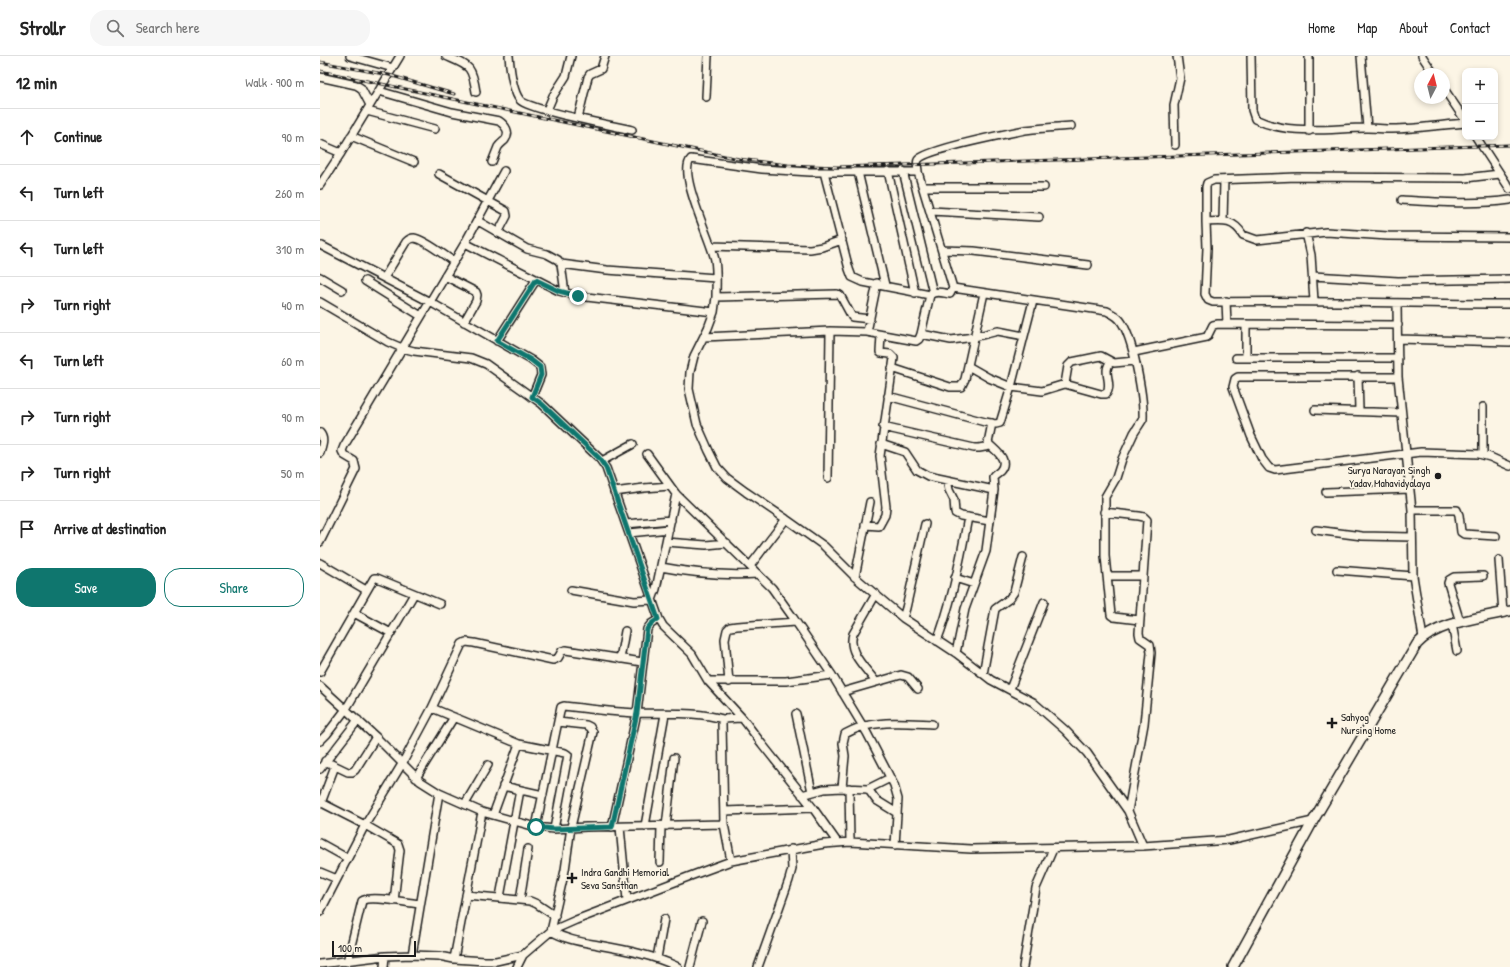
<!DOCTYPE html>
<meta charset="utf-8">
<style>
:root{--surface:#fff;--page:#f6f6f6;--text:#222;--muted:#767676;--line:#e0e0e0;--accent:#0f766e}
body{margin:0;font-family:"Patrick Hand",sans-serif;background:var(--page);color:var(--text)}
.controls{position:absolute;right:12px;top:12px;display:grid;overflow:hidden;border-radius:8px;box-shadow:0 2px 6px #0003}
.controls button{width:36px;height:36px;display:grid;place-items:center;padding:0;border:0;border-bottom:1px solid var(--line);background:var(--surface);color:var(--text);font:20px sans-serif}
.compass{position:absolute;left:1094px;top:12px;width:36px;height:36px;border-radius:50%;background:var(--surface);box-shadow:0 2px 6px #0003;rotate:7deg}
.scale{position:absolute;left:12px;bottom:10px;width:84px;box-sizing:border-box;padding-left:4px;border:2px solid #1c1c1c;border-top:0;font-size:11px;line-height:14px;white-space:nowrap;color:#1c1c1c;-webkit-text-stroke:3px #fcf5e5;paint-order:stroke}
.stop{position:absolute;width:12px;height:12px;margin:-9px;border:3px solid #0f766e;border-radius:50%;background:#fff}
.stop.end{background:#0f766e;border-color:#fff;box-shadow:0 1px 4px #0008}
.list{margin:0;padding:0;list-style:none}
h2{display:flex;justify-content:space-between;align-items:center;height:52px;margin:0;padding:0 16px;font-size:17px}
h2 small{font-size:13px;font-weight:400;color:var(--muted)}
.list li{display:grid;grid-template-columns:26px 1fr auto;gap:12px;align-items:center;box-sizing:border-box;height:56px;padding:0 16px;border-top:1px solid var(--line)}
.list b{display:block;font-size:15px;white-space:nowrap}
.list em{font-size:13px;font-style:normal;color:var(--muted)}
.actions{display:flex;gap:8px;padding:12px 16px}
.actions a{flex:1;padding:9px 0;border:1px solid var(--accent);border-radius:16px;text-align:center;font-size:14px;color:var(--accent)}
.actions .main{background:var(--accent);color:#fff}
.icon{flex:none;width:22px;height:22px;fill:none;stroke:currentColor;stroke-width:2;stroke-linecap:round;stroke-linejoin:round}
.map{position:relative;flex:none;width:1190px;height:911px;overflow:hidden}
header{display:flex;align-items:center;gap:24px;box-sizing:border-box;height:56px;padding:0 20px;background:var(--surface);border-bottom:1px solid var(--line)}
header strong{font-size:19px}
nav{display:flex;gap:22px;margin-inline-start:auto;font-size:14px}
.search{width:280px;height:36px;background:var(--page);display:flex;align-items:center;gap:10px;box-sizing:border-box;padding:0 14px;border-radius:16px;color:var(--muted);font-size:15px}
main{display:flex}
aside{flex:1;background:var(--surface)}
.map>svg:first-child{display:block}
</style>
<header>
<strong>Strollr</strong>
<div class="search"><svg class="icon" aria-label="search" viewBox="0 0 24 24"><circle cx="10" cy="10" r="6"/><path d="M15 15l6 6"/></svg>Search here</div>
<nav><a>Home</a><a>Map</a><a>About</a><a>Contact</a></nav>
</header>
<main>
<aside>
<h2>12 min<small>Walk · 900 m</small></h2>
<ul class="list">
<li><svg class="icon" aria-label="ahead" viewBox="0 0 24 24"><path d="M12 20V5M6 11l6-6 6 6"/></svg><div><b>Continue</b></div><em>90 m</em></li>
<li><svg class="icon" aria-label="left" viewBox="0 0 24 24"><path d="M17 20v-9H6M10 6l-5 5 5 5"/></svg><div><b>Turn left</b></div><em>260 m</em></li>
<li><svg class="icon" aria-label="left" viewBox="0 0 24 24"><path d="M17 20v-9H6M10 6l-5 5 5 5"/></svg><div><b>Turn left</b></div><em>310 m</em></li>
<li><svg class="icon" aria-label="right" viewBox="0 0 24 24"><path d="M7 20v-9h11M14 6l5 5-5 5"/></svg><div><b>Turn right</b></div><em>40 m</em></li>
<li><svg class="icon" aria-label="left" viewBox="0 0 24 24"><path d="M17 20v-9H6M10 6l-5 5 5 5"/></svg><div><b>Turn left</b></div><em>60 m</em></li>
<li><svg class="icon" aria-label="right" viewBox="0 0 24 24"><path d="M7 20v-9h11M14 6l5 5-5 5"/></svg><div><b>Turn right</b></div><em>90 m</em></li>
<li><svg class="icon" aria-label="right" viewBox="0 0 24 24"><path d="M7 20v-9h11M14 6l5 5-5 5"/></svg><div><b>Turn right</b></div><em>50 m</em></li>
<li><svg class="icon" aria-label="arrive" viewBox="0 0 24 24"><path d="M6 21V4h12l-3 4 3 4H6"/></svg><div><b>Arrive at destination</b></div></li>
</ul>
<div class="actions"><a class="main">Save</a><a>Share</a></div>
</aside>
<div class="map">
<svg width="1190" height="911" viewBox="0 0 1190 911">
<rect width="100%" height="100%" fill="#fcf5e5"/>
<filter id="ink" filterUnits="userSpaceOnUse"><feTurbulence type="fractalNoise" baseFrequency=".025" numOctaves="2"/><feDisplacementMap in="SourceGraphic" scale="8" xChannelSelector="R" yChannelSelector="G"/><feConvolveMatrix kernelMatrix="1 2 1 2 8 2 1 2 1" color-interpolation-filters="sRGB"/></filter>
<g filter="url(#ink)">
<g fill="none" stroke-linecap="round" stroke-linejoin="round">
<defs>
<path id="minor" d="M30 0 73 12
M126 0C149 10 152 9 156 36
M189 0C190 11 193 36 200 44 209 54 295 70 312 74
M931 0 932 54 935 63C970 80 1010 72 1047 72 1055 72 1063 73 1072 73 1096 73 1121 69 1145 67
M989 0V75
M1041 0 1047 72
M1102 0 1114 18
M0 21 36 29 41 32 50 49
M1124 33 1145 64
M59 35 132 56 179 65C185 69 191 76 185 84 183 86 180 88 178 91 176 96 174 101 172 106
M386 41 388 0
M227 54 233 40 246 20 251 0
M47 55 115 73
M258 62 268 21 270 18 281 13 285 0
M31 80 94 106
M1156 81 1190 133
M0 88 21 97
M855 89 854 49 860 22 857 0
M568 115 595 237
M583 115 613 237
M504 116 529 213 532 221 543 226 610 239
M538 116 565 229
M119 118 186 155 187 160 178 177
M0 129 21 97 80 0
M603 131H724
M1082 144C1118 146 1154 149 1190 144
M611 155 719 161
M158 165 207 193 227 198 238 204 241 208 245 237
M903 165 904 124
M886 166V131L887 127 894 124 977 121 1145 122 1180 118
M986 177 991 199 994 245
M1190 181 1068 180 1006 176 937 184 923 179C913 163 903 165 886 166L887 192 885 238 888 244 893 246C992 244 1091 248 1190 248
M145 187 184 115
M2 190 110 246 211 304 220 311 221 319 212 341
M391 190 490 193 502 191 522 184
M622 194 654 195 768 209
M241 208 287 214 396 222
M125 220 156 236 157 239 156 245 144 266
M993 220 1078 225 1190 223
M0 221 22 234
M64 222 86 186C88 184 91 182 94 182 104 183 125 200 133 205
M45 225 101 260
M633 232 787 255C792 258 797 260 800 264 813 280 824 342 823 363L814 377 802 403 796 422 785 441V500L791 559 794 561 819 564
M396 241C396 229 397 216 395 204 391 184 357 117 371 103L442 113 490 116H598
M906 245 907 268
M0 246 68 286 82 292 94 295 151 302 166 308 222 348 279 402 286 412 339 563 343 570 372 598 388 625 423 663 442 688 493 752 517 786
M1077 248 1078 321 1092 454 1093 520 1103 582
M394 256 388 272 374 300 370 316 369 333 377 368 389 395 397 411 407 422 426 436 466 463 504 490 535 521 583 562 636 597 671 624 713 646 745 674 767 697 808 755 823 790
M926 268V302
M547 276 596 285 599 283 601 278 610 239C616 234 623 237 630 238L633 232 598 116C598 112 596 107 598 104 604 94 690 77 705 74 720 72 736 71 751 70
M601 278 631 284 654 281 678 275 704 280
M384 281 510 275 547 276 557 227
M1078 283 1190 286
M177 285 216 224
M814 296 887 281 893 269 898 268 1078 269
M916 302H1078
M648 310 669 322 691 331 722 335 745 328 781 338H786C794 328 781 315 791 306
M572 312 630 331H641L645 323 664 237
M1038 320 1039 354
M1078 321H918L915 323 913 331 931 380 942 403 949 412 955 414 1101 396 1159 398 1170 401 1190 410
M745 328 748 310 752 306 781 300 794 307 815 305
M568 340 665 366 676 368 680 367 691 331 713 245
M1163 351V399
M995 354 1081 357
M563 371 654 392H659L670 390
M0 377C5 383 2 390 0 397
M561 388 585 396 597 414 608 420 674 434
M327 398 356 438 452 532 472 560 512 619 547 677 574 729 578 743 575 789
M282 405 313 388
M508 422 510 275
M627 424 629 434 634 444 635 457 641 460 670 465
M294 436 324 432 350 430
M1006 436 1090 433
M1092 454H1137L1139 459 1141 476 1144 478 1176 480
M784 456 819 460 824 461 827 464 819 577 820 582 830 589 831 597 824 668 808 755
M306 468 351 464
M545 469 559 470 565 459 566 451 560 400 574 302 570 298 561 297 560 296 561 279
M996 474 1042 480 1092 481
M309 477 349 473
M0 486 36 413 34 405 24 399 22 395 24 390 145 187 239 235 258 240 394 256 396 241 517 238 520 239 532 261 550 263
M346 486 386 489 407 487
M1179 504 1183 557
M0 507 46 534
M430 510 466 463
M341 511C372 517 406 520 438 518
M1017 514 1093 520
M787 520H823
M535 521 550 446
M635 522 654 528
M251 534 314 545 332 544 336 533 356 438
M556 538 533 578C527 597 546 612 556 626
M34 557 71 577
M583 562 586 552 605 468
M1140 566 1128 527 1129 524 1134 521 1163 520
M1132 568 1137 595
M617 585C632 547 641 501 648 461
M636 597 645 553 666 495 674 434 673 421C675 418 678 417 680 415 690 403 675 395 668 387L672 367
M300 603 305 575
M0 616 54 522H57L120 548
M663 618 675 553 689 543 694 536 703 501
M388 625H466L512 619
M409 626 405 583 407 574 410 571 417 570 476 566
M0 630 56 681 100 725 119 737 162 756 216 771 234 773 266 771 404 768
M690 633 724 546
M522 636 581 619 588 621 598 633
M112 652 199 688 245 697 248 699 234 773
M476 658 492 736
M238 666 266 669 270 671 273 676 251 771 245 814 231 875C246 884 262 886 278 889 306 894 333 899 358 911
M0 685 7 678 26 653 94 538
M5 705 28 716H32L35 714 56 681
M0 713 38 664
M96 722 134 661
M183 730 223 739
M522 732 525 700 523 687 525 678C531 675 538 671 545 670 567 665 589 667 612 668
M529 732 530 786
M548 733 556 744 577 757
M482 739 504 733 522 732 548 733 570 722
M0 746 45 769 78 788 80 794 74 845
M1 747 15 710
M145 748 168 709
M404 755 493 752
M173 759 199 688
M325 770 345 658
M346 770 354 702
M216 771 241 651 244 650C269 653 293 656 318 657 346 658 376 655 403 663
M292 771 317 657 327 573 331 568 339 563
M300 771 307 844
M0 787 27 802
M411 805 404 768 402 667 403 663 421 662
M340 806 341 770
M0 816 17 823
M146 839 210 845 217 848 235 860
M180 841 200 734
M200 844 208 793
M0 856 45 769 82 708 112 652 142 588 146 586 154 587 233 604 238 602 242 595 246 594 322 606
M92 899 119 737
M337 902 344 863
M134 903 162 756
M27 906 42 845C50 839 89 847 100 848
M0 908 65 900 92 899 119 900 134 903 165 905H176L203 899 231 875 256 864 373 819 411 805 504 788 530 786 651 793 823 790 909 784 993 765
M64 911 65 900
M197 911 203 899
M370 911 382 865
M438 911 469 824 472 813 471 793
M703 911 716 832 733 793"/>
<path id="major" d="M913 911 993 765 1097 588C1117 566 1161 562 1190 555"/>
</defs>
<use href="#minor" stroke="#1c1c1c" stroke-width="10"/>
<use href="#major" stroke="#1c1c1c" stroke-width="12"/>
<use href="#minor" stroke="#fcf5e5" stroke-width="7"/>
<use href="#major" stroke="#fcf5e5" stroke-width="9"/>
<defs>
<path id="rail" d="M0 6 69 19 134 38
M0 15 419 103 468 109 517 111 585 109 1190 89"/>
</defs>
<use href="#rail" stroke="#1c1c1c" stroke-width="3"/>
<use href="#rail" stroke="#fcf5e5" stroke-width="1.5" stroke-dasharray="4.5" stroke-linecap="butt"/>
</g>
</g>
<g fill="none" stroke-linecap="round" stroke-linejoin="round" filter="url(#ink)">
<path stroke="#0f766e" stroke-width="5" d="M216 771 234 773 292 771 317 657 327 573 331 568 338 563 286 412 279 402 222 348 212 341 221 319 220 311 211 304 177 285 216 224 239 235 258 240"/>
</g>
<g fill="#1c1c1c" stroke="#fcf5e5" stroke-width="1.5">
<circle cx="1118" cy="420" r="4"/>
<path d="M1010 661h4v4h4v4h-4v4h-4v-4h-4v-4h4z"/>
<path d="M250 816h4v4h4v4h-4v4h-4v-4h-4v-4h4z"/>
</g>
<g text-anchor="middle" stroke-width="3.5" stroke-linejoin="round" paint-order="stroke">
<g font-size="11" fill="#1c1c1c" stroke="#fcf5e5" text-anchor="start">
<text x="1110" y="418" text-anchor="end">Surya Narayan Singh<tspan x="1110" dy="13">Yadav Mahavidyalaya</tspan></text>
<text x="1021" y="665">Sahyog<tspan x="1021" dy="13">Nursing Home</tspan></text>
<text x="261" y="820">Indra Gandhi Memorial<tspan x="261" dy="13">Seva Sansthan</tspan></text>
</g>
</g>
</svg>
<div class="controls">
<button>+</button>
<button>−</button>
</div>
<svg class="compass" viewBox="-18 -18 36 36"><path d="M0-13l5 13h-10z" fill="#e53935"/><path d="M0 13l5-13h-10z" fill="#767676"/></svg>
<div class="scale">100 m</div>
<div class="stop" style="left:216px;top:771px"></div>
<div class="stop end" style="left:258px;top:240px"></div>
</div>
</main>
